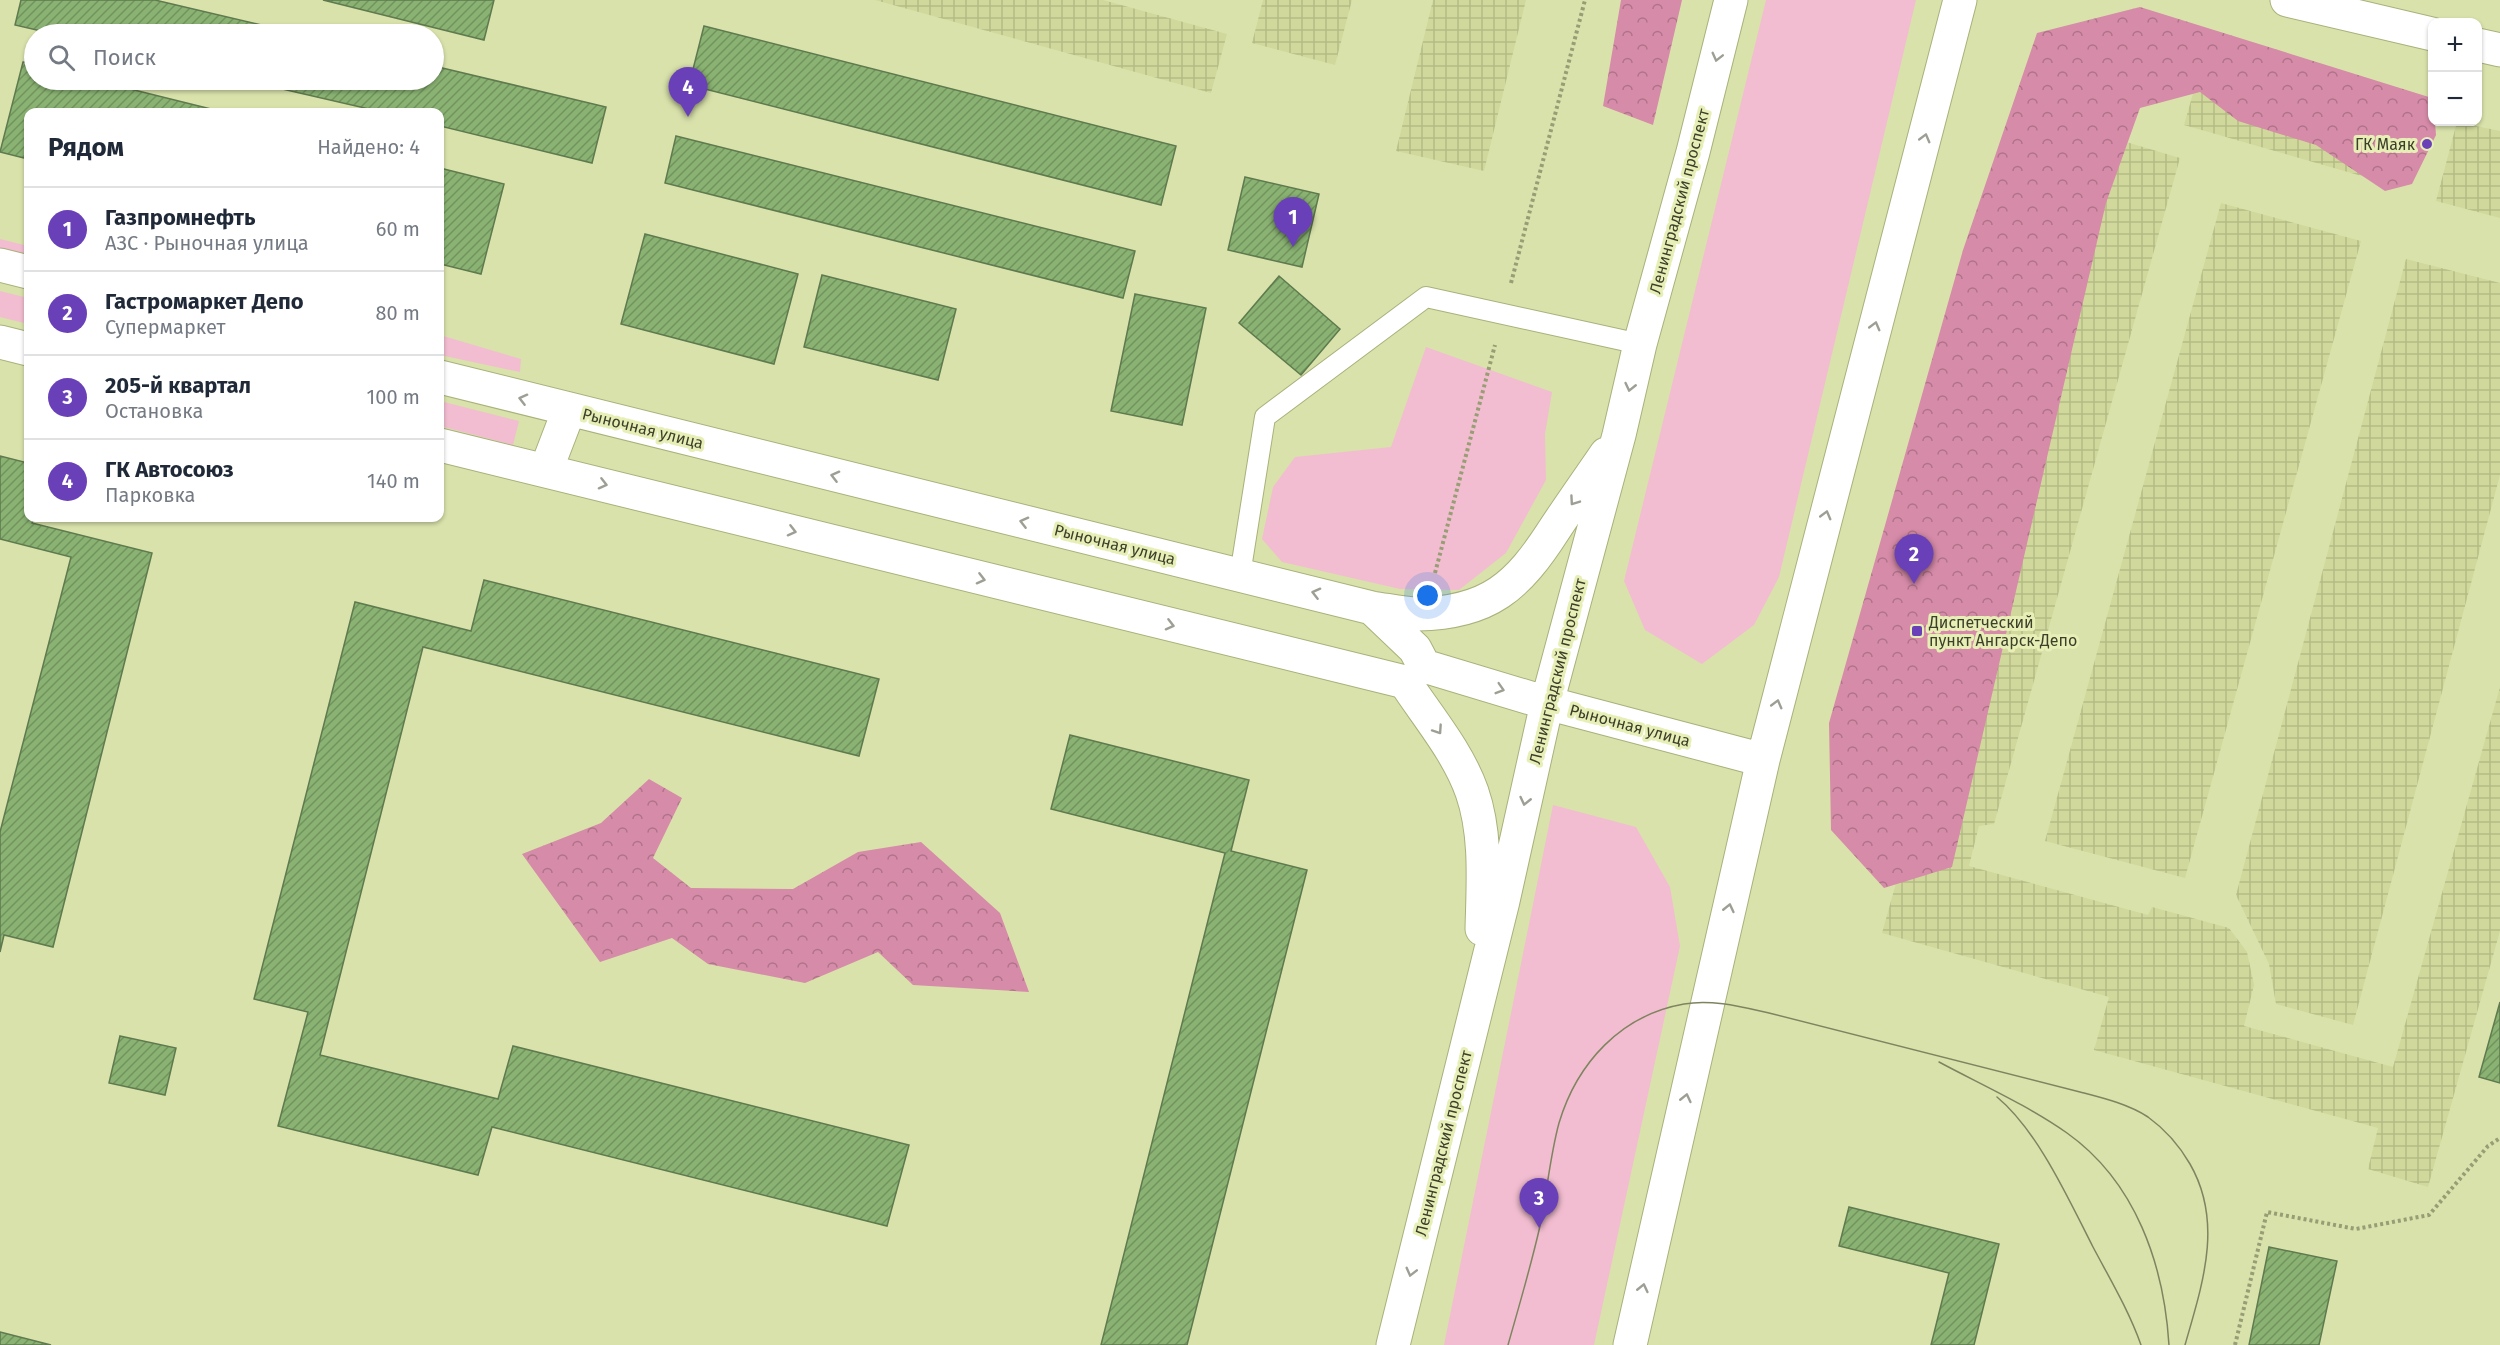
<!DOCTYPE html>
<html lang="ru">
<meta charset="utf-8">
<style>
:root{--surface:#fff;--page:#f6f6f7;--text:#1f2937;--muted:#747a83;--line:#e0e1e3;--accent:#6a40b8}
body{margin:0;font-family:"Fira Sans",sans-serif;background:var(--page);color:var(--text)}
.controls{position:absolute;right:18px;top:18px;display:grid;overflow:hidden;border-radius:12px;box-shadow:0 2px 4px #0004}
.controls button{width:54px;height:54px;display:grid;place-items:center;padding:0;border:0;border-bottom:2px solid var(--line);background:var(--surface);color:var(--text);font:30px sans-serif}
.you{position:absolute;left:1428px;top:596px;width:21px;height:21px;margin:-15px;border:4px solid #fff;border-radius:50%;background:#1a73e8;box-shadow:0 0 0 9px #1a73e833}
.badge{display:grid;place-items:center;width:39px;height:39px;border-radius:50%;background:var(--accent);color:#fff;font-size:20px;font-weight:700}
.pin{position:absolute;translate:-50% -50px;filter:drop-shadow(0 2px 3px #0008)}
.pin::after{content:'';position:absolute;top:32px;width:21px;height:18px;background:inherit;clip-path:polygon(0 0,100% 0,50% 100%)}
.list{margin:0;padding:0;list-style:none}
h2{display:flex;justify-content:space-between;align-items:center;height:78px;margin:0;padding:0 24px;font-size:26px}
h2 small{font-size:20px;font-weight:400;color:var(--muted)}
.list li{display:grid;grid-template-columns:39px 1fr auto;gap:18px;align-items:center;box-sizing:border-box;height:84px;padding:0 24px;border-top:2px solid var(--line)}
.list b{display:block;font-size:22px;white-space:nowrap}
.list p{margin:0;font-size:20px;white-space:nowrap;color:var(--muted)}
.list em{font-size:20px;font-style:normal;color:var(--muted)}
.icon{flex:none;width:33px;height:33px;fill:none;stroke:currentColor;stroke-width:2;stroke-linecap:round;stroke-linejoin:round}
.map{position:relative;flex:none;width:2500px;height:1345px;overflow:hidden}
.search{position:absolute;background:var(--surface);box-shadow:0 2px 4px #0004;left:24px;top:24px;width:420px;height:66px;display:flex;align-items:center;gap:15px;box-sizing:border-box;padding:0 21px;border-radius:33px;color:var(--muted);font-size:22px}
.panel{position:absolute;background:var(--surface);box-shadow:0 2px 4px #0004;left:24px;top:108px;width:420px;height:414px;border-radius:12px}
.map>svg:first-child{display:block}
</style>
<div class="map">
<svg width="2500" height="1345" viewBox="0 0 2500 1345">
<defs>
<pattern id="industrial-grid" width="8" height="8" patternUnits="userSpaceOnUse" patternTransform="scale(1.5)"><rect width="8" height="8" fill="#d0d99b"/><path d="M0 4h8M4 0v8" fill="none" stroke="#b4bb86"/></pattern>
<pattern id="forest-crowns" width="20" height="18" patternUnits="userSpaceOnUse" patternTransform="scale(1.5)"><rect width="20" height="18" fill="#d68ba8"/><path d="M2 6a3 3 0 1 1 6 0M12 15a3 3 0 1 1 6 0" fill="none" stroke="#af7389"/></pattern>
<pattern id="building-hatch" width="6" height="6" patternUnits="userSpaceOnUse" patternTransform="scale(1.5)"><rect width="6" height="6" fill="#8ab373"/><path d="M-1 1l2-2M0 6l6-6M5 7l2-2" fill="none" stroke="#72935e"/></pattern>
</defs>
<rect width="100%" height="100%" fill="#d9e2ab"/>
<path fill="url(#industrial-grid)" d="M875 0H1103L1227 34 1211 93Z
M1263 0H1352L1335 65 1252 43Z
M1433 0H1526L1484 171 1396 151Z
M2204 55 2393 185 2184 125Z
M2457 122 2500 131V218L2436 201Z
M2106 136 2180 158 1994 824 1979 826 1969 866 2148 915 2152 907 2229 928 2247 952 2254 985 2244 1026 2393 1067 2500 687V931L2428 1187 2368 1169 2378 1128 2094 1050 2109 997 1882 933Z
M2221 203 2361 241 2185 878 2045 841Z
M2406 259 2500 283V475L2353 1025 2276 1004 2269 964 2236 895Z"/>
<path fill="#f2bdd0" d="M1766 0H1916L1779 577 1754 625 1702 664 1645 630 1624 581Z
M0 239 28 246V260L0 253Z
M0 291 28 298V324L0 317Z
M440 335 521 359 520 372 440 355Z
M1426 347 1552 392 1545 434 1546 480 1506 553 1459 590 1400 589 1282 562 1262 539 1273 487 1295 457 1391 447Z
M440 401 519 421 513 445 440 426Z
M1553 805 1636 827 1670 887 1680 946 1594 1345H1444Z"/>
<path fill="url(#forest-crowns)" d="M1621 0H1682L1653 125 1603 106Z
M2140 7 2432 98V122H2435L2436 135 2412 184 2385 191 2316 145 2238 121 2200 92 2140 108 2106 203 1952 867 1884 888 1831 830 1829 723 1963 250 2037 33Z
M649 779 682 798 653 858 691 888 793 889 858 852 921 842 1000 913 1029 992 913 985 878 952 805 983 708 964 672 938 600 962 522 854 601 823Z"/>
<path fill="url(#building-hatch)" stroke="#5e7a4e" stroke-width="1.5" d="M21 0H155L300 34H54L15 25Z
M323 0H494L484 40Z
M704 26 1176 146 1161 205 689 85Z
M23 62 34 64V80H94L223 112H28V159L0 152Z
M434 66 606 107 592 163 440 126V112H382L243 80H434Z
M676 136 1135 251 1123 298 665 183Z
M440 168 504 184 481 274 440 264Z
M1245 177 1319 194 1302 267 1228 250Z
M645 234 798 274 774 364 621 324Z
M822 275 956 309 938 380 804 347Z
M1279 276 1340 329 1301 375 1239 323Z
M1135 294 1206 308 1182 425 1111 411Z
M0 456 28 463V518H34L32 523 152 553 53 947 4 935 0 952V832L71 557 0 539Z
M484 580 879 679 859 756 423 647 320 1055 498 1099 513 1046 909 1145 887 1226 492 1127 478 1175 278 1126 308 1012 254 999 355 602 471 631Z
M1070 735 1249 780 1231 851 1307 870 1187 1345H1101L1225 853 1051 809Z
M2500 1002V1083L2479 1077Z
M120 1036 176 1048 165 1095 109 1083Z
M1849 1207 1999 1244 1974 1345H1931L1949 1273 1839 1246Z
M2269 1247 2337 1261 2319 1345H2249Z
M0 1332 51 1345H0Z"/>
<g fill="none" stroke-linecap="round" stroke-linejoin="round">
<defs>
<path id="lane" d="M1240 575 1265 417 1426 297 1640 344"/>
<path id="street" d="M2287 0 2432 34
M2478 45 2500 50"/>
<path id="secondary" d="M0 265 28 272
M0 342 28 349
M440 377 1372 608C1387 610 1403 614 1418 614 1489 613 1518 586 1554 530 1571 504 1589 479 1606 454
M440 445 1405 682
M546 470 569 410
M1372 608 1415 649 1424 666 1547 703 1763 760
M1405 682C1428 717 1458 752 1472 792 1487 835 1483 885 1482 929
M1393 1345 1503 901 1547 703 1619 435 1640 344 1693 152 1731 0
M1630 1345 1763 760 1960 0"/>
</defs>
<use href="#lane" stroke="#a9b17b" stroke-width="22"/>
<use href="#street" stroke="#a9b17b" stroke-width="35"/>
<use href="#secondary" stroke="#a9b17b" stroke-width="35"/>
<path stroke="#979d74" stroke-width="4" stroke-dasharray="3 3" stroke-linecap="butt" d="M1511 283 1585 0
M1435 573 1495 345
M2235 1345 2267 1212 2356 1229 2429 1215 2488 1146 2500 1138"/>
<use href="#lane" stroke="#fff" stroke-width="20"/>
<use href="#street" stroke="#fff" stroke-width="33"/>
<use href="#secondary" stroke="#fff" stroke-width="33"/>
<path stroke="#7f8460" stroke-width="1.5" d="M1939 1062C1982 1085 2027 1105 2067 1133 2136 1182 2164 1265 2169 1345
M1997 1097C2038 1131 2069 1200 2093 1247 2110 1279 2129 1311 2141 1345
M1508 1345C1519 1306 1531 1266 1540 1226 1547 1192 1550 1156 1559 1123 1577 1063 1621 1015 1684 1004 1712 999 1742 1007 1769 1013L2080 1092C2103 1098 2128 1104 2148 1117 2166 1130 2179 1145 2190 1164 2224 1223 2202 1285 2185 1345"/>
</g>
<defs><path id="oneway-chevron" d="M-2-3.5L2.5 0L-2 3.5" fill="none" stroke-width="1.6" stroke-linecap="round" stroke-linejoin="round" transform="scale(1.5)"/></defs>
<g stroke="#9e9f94">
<use href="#oneway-chevron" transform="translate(1717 57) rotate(104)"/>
<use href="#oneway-chevron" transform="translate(1925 138) rotate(-75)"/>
<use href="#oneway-chevron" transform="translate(1875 326) rotate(-75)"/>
<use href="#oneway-chevron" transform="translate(1630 387) rotate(103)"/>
<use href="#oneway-chevron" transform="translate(523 399) rotate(-166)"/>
<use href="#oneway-chevron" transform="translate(835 476) rotate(-166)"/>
<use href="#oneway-chevron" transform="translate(603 484) rotate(14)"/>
<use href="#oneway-chevron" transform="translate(1574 501) rotate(125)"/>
<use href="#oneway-chevron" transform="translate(1826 515) rotate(-75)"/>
<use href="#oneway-chevron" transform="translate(1024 522) rotate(-166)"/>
<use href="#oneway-chevron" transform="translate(792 531) rotate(14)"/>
<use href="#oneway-chevron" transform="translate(981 579) rotate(14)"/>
<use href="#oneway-chevron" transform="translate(1316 593) rotate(-166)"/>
<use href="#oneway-chevron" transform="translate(1170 625) rotate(14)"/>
<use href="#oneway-chevron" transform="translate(1500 689) rotate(17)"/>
<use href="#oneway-chevron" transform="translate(1777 704) rotate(-75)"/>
<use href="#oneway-chevron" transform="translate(1438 730) rotate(56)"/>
<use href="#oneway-chevron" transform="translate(1525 801) rotate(103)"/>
<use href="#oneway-chevron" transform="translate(1729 908) rotate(-77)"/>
<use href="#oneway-chevron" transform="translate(1686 1098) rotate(-77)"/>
<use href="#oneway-chevron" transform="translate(1411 1272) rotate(104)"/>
<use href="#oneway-chevron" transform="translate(1643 1288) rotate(-77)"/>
</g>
<g fill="#6a40b8" stroke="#e7efb7" stroke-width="2">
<circle cx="2427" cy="144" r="6"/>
<rect x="1911" y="625" width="12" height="12" rx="3"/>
</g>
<g text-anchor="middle" stroke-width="6" stroke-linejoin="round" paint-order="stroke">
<g font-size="16" fill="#3c3f29" stroke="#e7efb7" text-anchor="end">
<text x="2415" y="150">ГК Маяк</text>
<text x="1929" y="628" text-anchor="start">Диспетческий<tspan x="1929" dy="18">пункт Ангарск-Депо</tspan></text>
</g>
<g font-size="16" fill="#3c3f29" stroke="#e7efb7">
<text transform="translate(1679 201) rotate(-75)" y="6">Ленинградский проспект</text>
<text transform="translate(643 428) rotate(14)" y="6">Рыночная улица</text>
<text transform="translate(1115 544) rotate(14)" y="6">Рыночная улица</text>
<text transform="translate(1557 671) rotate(-76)" y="6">Ленинградский проспект</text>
<text transform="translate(1630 725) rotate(15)" y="6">Рыночная улица</text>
<text transform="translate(1443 1143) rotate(-76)" y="6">Ленинградский проспект</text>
</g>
</g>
</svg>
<div class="controls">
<button>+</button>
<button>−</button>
</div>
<div class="you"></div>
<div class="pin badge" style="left:1293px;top:247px">1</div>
<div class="pin badge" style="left:1914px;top:584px">2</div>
<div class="pin badge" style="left:1539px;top:1228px">3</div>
<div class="pin badge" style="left:688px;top:117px">4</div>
<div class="search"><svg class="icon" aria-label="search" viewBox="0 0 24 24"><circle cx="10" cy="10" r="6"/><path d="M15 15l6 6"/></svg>Поиск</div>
<section class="panel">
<h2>Рядом<small>Найдено: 4</small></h2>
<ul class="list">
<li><span class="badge">1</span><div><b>Газпромнефть</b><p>АЗС · Рыночная улица</p></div><em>60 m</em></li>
<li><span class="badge">2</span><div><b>Гастромаркет Депо</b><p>Супермаркет</p></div><em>80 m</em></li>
<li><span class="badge">3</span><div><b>205-й квартал</b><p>Остановка</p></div><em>100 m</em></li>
<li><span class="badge">4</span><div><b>ГК Автосоюз</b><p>Парковка</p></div><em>140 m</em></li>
</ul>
</section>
</div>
